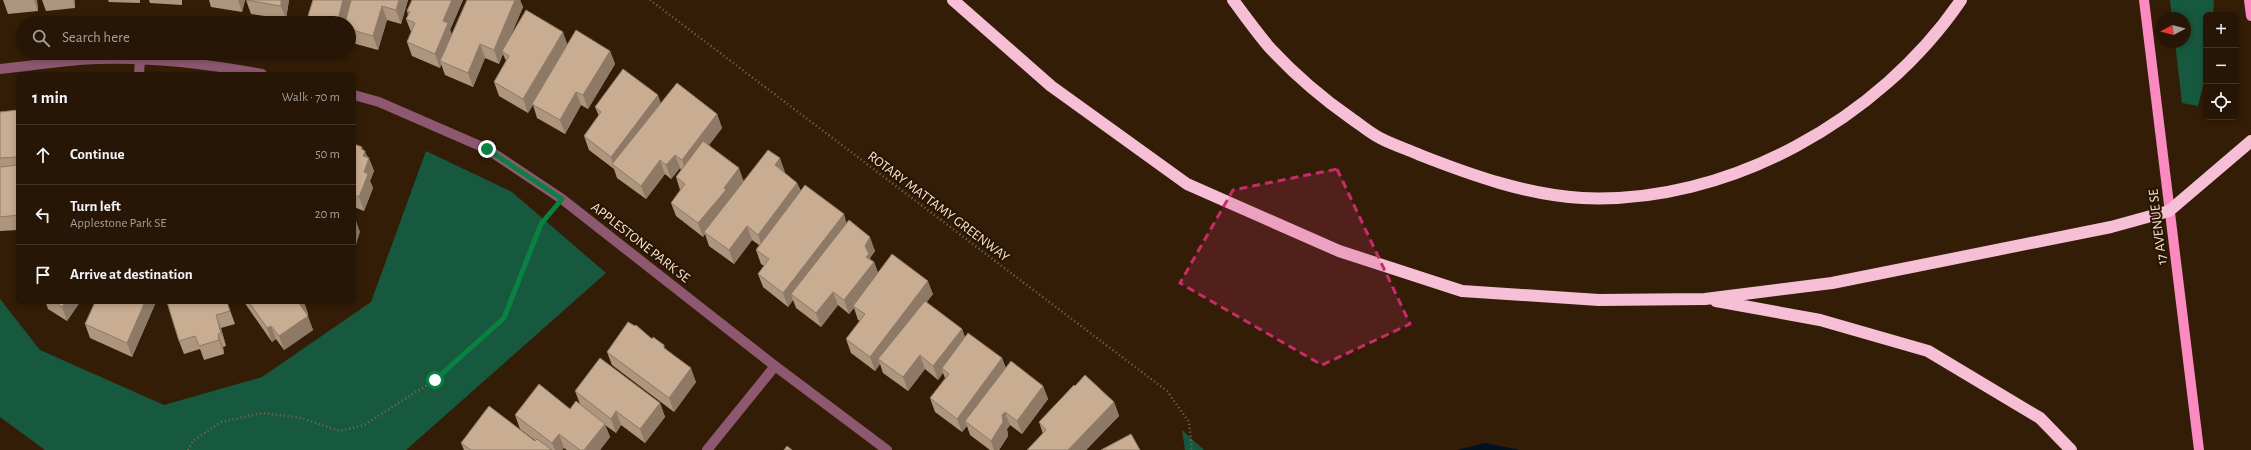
<!DOCTYPE html>
<meta charset="utf-8">
<style>
:root{--surface:#271605;--page:#332313;--text:#f1f3f6;--muted:#a49f9a;--line:#433527}
body{margin:0;font-family:"Alegreya Sans",sans-serif;background:var(--page);color:var(--text)}
.controls{position:absolute;right:12px;top:12px;display:grid;overflow:hidden;border-radius:6px;box-shadow:0 2px 6px #0003}
.controls button{width:36px;height:36px;display:grid;place-items:center;padding:0;border:0;border-bottom:1px solid var(--line);background:var(--surface);color:var(--text);font:20px sans-serif}
.compass{position:absolute;left:2155px;top:12px;width:36px;height:36px;border-radius:50%;background:var(--surface);box-shadow:0 2px 6px #0003;rotate:263deg}
.stop{position:absolute;width:12px;height:12px;margin:-9px;border:3px solid #0b8043;border-radius:50%;background:#fff}
.stop.end{background:#0b8043;border-color:#fff;box-shadow:0 1px 4px #0008}
.list{margin:0;padding:0;list-style:none}
h2{display:flex;justify-content:space-between;align-items:center;height:52px;margin:0;padding:0 16px;font-size:17px}
h2 small{font-size:13px;font-weight:400;color:var(--muted)}
.list li{display:grid;grid-template-columns:26px 1fr auto;gap:12px;align-items:center;box-sizing:border-box;height:60px;padding:0 16px;border-top:1px solid var(--line)}
.list b{display:block;font-size:15px;white-space:nowrap}
.list p{margin:0;font-size:13px;white-space:nowrap;color:var(--muted)}
.list em{font-size:13px;font-style:normal;color:var(--muted)}
.icon{flex:none;width:22px;height:22px;fill:none;stroke:currentColor;stroke-width:2;stroke-linecap:round;stroke-linejoin:round}
.map{position:relative;flex:none;width:2251px;height:450px;overflow:hidden}
.search{position:absolute;background:var(--surface);box-shadow:0 2px 6px #0003;left:16px;top:16px;width:340px;height:44px;display:flex;align-items:center;gap:10px;box-sizing:border-box;padding:0 14px;border-radius:22px;color:var(--muted);font-size:15px}
.panel{position:absolute;background:var(--surface);box-shadow:0 2px 6px #0003;left:16px;top:72px;width:340px;height:232px;border-radius:6px}
.map>svg:first-child{display:block}
</style>
<div class="map">
<svg width="2251" height="450" viewBox="0 0 2251 450">
<rect width="100%" height="100%" fill="#341d07"/>
<path fill="#17593e" d="M2170 0H2214L2213 15H2206V75L2198 106 2182 103 2175 42H2185V18H2172Z
M426 151 512 192 606 273 406 450H45L0 417V299L40 350 164 405 262 377 371 302Z
M1182 430 1203 449V450H1185Z"/>
<path fill="#001120" d="M1485 443 1520 450H1457Z"/>
<g fill="none" stroke-linecap="round" stroke-linejoin="round">
<path stroke="#7d6956" stroke-width="2.5" stroke-dasharray="1 3" stroke-linecap="butt" d="M650 0 1167 391 1189 422 1192 450
M188 450 193 441 221 422 262 413 301 418 340 431 364 425 435 380 504 318 541 224 548 216"/>
<path stroke="#8e5870" stroke-width="10" d="M0 69C32 66 65 60 97 59 152 57 209 64 262 74
M139 74 140 59
M354 95 379 102 487 149 562 199 775 366 887 450
M707 450 775 366"/>
<path stroke="#fa8abf" stroke-width="10" d="M2144 0 2199 450
M2249 0 2251 16"/>
<path stroke="#f6bfd6" stroke-width="12" d="M953 0 1051 86 1187 184 1339 251 1462 291 1599 300 1705 299 1832 283 2111 227 2169 211 2251 141
M1233 0C1245 16 1257 33 1270 48 1295 75 1322 98 1352 119 1361 125 1370 133 1380 138 1393 145 1407 149 1420 155 1471 175 1527 195 1582 198 1728 205 1880 119 1961 0
M1716 301 1820 320 1928 351 2040 418 2071 450"/>
</g>
<path fill="#ad957e" d="M3 0H37L38 11 8 14Z
M42 0H75V8L46 11Z
M108 0H140V3L109 2Z
M149 0H182V5L150 3Z
M209 0H245L242 12 211 7Z
M246 0H289L286 19 251 14Z
M313 0H408L401 24 387 20 378 50 349 42V23H310L308 16Z
M412 0H463L450 30 452 35 467 0H520L523 7 510 37 610 51 615 64 588 109 581 105 565 134 537 118 533 105 528 113 499 96 494 82 506 61 503 54 499 64 485 58 473 87 445 75 441 64 440 68 412 56 407 42 411 32 406 19 408 15 407 11Z
M661 103 717 114 722 128 709 145 744 181 785 172V173L797 183 801 191 847 223 875 251 870 258 871 260 874 262 878 273 933 294 926 302 962 329 965 337 1002 358 1006 368 1043 386 1048 399 1022 434 1010 425 1007 429 1008 436 999 450H990L970 435 967 426 962 432 935 412 930 398 945 378 943 373 938 380 925 369 908 391 883 373 880 364 875 371 851 353 846 339 860 321 858 320 854 308 849 314 838 305 821 327 796 308 793 300 788 307 763 287 758 274 764 266 761 264 756 250 759 245 752 240 734 264 709 246 705 234 703 237 676 216 671 203 680 190 676 177 681 170 680 168 671 179 665 174 646 199 617 178 614 169 589 150 584 136 599 116 595 107Z
M18 110V230L0 231V112Z
M354 144 363 150 368 157 374 171 370 181 373 188 364 211 354 207Z
M44 302H80L67 321 48 309 46 303Z
M156 302 132 357 90 338 85 324Z
M167 302H227L235 324 221 328 226 346 223 347 224 354 204 360 200 349 184 354 179 341Z
M244 302H304L308 314 307 315 313 330 284 350 276 339 272 342Z
M652 339 665 348 696 382 674 412 612 365 607 352Z
M1075 386 1114 402 1119 416 1086 450H1027L1043 434 1039 422Z
M575 391 660 403 665 417 645 443 621 425 616 433 605 425 610 437 600 450H567L564 448 562 450H464L461 443 535 441H536L520 429 515 415 570 409 580 404Z"/>
<path fill="#8d7966" d="M34 0H37L38 11Z
M73 0H75V8Z
M238 0H245L242 12Z
M281 0H289L286 19 281 6Z
M343 0H352L346 23H337Z
M399 0H408L401 24 396 10Z
M452 0H463L450 30 453 37 440 61 441 64 440 68 435 54 443 21Z
M515 0H520L523 7 504 52 502 51 503 54 499 64 494 50Z
M382 6 387 20 378 50 373 36Z
M563 32 568 46 528 113 523 99Z
M480 44 485 58 473 87 468 73Z
M610 51 615 64 588 109 583 95Z
M576 92 581 105 565 134 560 120Z
M658 95 663 109 614 165 611 157Z
M717 114 722 128 687 174 682 160Z
M362 147 364 153 365 151 368 159 369 158 374 171 370 181 373 188 364 211 359 197 364 172 361 149Z
M675 155 680 168 671 179 666 165Z
M780 158 785 172 780 179 775 165Z
M660 160 665 174 646 199 641 186Z
M739 168 744 182 704 232 705 234 703 237 698 223Z
M797 183 802 196 763 249 758 235Z
M844 214 848 228 791 294 793 300 788 307 783 293Z
M355 218 360 232 354 251V222Z
M747 226 752 240 734 264 729 250Z
M870 237 875 251 870 258 872 264 874 262 879 276 853 306 854 308 849 314 844 300 866 257 865 246Z
M928 281 933 294 882 362 878 359 880 364 875 371 870 357Z
M833 292 838 305 821 327 816 313Z
M66 302H80L67 321 62 307Z
M145 302H156L132 357 127 343Z
M300 302H304L308 314 304 317 299 303Z
M216 315 221 328 226 346 221 333Z
M308 316 313 330 284 350 279 336Z
M271 326 276 339 272 342 267 328Z
M962 329 967 343 942 368 943 373 938 380 933 366Z
M218 334 223 347 224 354 219 340Z
M920 355 925 369 908 391 903 377Z
M1002 358 1007 372 965 421 967 426 962 432 957 419Z
M691 368 696 382 674 412 669 398Z
M1043 386 1048 399 1022 434 1017 421Z
M1114 402 1119 416 1086 450H1068Z
M660 403 665 417 645 443 640 429Z
M616 411 621 425 616 433 611 419Z
M1005 412 1010 425 1007 429 1008 436 999 450H994L991 441 1002 415Z
M605 424 610 437 600 450H584Z
M559 434 564 448 562 450H555L552 443Z"/>
<path fill="#c9ad92" stroke="#8d7966" d="M246 0H281V6Z
M313 0H343L337 23H332L308 16Z
M351 0H399L396 10 382 6 373 36 349 29V23H345Z
M412 0H452L443 21 448 23 435 54 407 42 415 23 406 19 410 12 407 11Z
M467 0H515L494 50 480 44 468 73 440 61Z
M526 10 563 32 523 99 494 82 509 56 502 51Z
M576 30 610 51 583 95 576 92 560 120 532 104Z
M623 69 658 95 611 157 584 136 601 112 595 107Z
M677 83 717 114 682 160 675 155 666 165 660 160 641 186 612 164Z
M18 110V157L0 158V112Z
M703 141 739 168 724 188 726 190 698 223 671 203 685 184 676 177Z
M354 144 362 147 361 149 365 151 363 156 369 158 364 172 368 174 359 197 354 195Z
M768 150 780 158 775 165 797 183 758 235 747 226 729 250 704 232Z
M18 165V215L0 217V167Z
M805 185 844 214 783 293 758 274 769 259 756 250Z
M849 220 870 237 865 246 869 254 866 257 874 262 844 300 833 292 816 313 791 294Z
M892 254 928 281 870 357 846 339 865 314 853 306Z
M925 301 962 329 933 366 920 355 903 377 878 359Z
M54 302H66L62 307Z
M95 302H145L127 343 85 324Z
M167 302H212V303L217 302H227L230 311 216 315 221 333 218 334 219 340 199 346 195 336 179 341Z
M249 302H300L299 303 308 316 279 336 271 326 267 328Z
M628 322 635 326 636 325 652 339 653 337 664 345V348L691 368 669 398 607 352Z
M968 333 1002 358 957 419 930 398 949 374 942 368Z
M600 358 660 403 640 429 616 411 611 419 575 391Z
M1011 361 1043 386 1017 421 1005 412 1002 415 1003 422 991 441 965 421Z
M1085 375 1114 402 1068 450H1027L1046 430 1039 422 1074 385 1075 386Z
M539 384 570 409 576 401 605 424 584 450H580L559 434 552 443 515 415Z
M489 406 535 441 537 439 552 450H471L461 443Z
M1131 434 1140 450H1101Z
M787 446 792 450H784Z"/>
<g fill="none" stroke-linecap="round" stroke-linejoin="round">
<path stroke="#0b8043" stroke-width="5" d="M435 380 504 318 541 224 562 199 487 149"/>
</g>
<path fill="#c72c68" fill-opacity="0.2" stroke="#c72c68" stroke-width="3" stroke-dasharray="8 5" stroke-linejoin="round" d="M1337 169 1410 324 1322 365 1180 283 1233 190Z"/>
<g text-anchor="middle" stroke-width="4" stroke-linejoin="round" paint-order="stroke">
<g font-size="14" fill="#f5e5d8" stroke="#291400">
<text transform="translate(939 206) rotate(37)" y="5">ROTARY MATTAMY GREENWAY</text>
<text transform="translate(2157 227) rotate(-97)" y="5">17 AVENUE SE</text>
<text transform="translate(641 242) rotate(38)" y="5">APPLESTONE PARK SE</text>
</g>
</g>
</svg>
<div class="controls">
<button>+</button>
<button>−</button>
<button><svg class="icon" aria-label="locate" viewBox="0 0 24 24"><circle cx="12" cy="12" r="6"/><path d="M12 2v4M12 18v4M2 12h4M18 12h4"/></svg></button>
</div>
<svg class="compass" viewBox="-18 -18 36 36"><path d="M0-13l5 13h-10z" fill="#e53935"/><path d="M0 13l5-13h-10z" fill="#a49f9a"/></svg>
<div class="stop" style="left:435px;top:380px"></div>
<div class="stop end" style="left:487px;top:149px"></div>
<div class="search"><svg class="icon" aria-label="search" viewBox="0 0 24 24"><circle cx="10" cy="10" r="6"/><path d="M15 15l6 6"/></svg>Search here</div>
<section class="panel">
<h2>1 min<small>Walk · 70 m</small></h2>
<ul class="list">
<li><svg class="icon" aria-label="ahead" viewBox="0 0 24 24"><path d="M12 20V5M6 11l6-6 6 6"/></svg><div><b>Continue</b></div><em>50 m</em></li>
<li><svg class="icon" aria-label="left" viewBox="0 0 24 24"><path d="M17 20v-9H6M10 6l-5 5 5 5"/></svg><div><b>Turn left</b><p>Applestone Park SE</p></div><em>20 m</em></li>
<li><svg class="icon" aria-label="arrive" viewBox="0 0 24 24"><path d="M6 21V4h12l-3 4 3 4H6"/></svg><div><b>Arrive at destination</b></div></li>
</ul>
</section>
</div>
